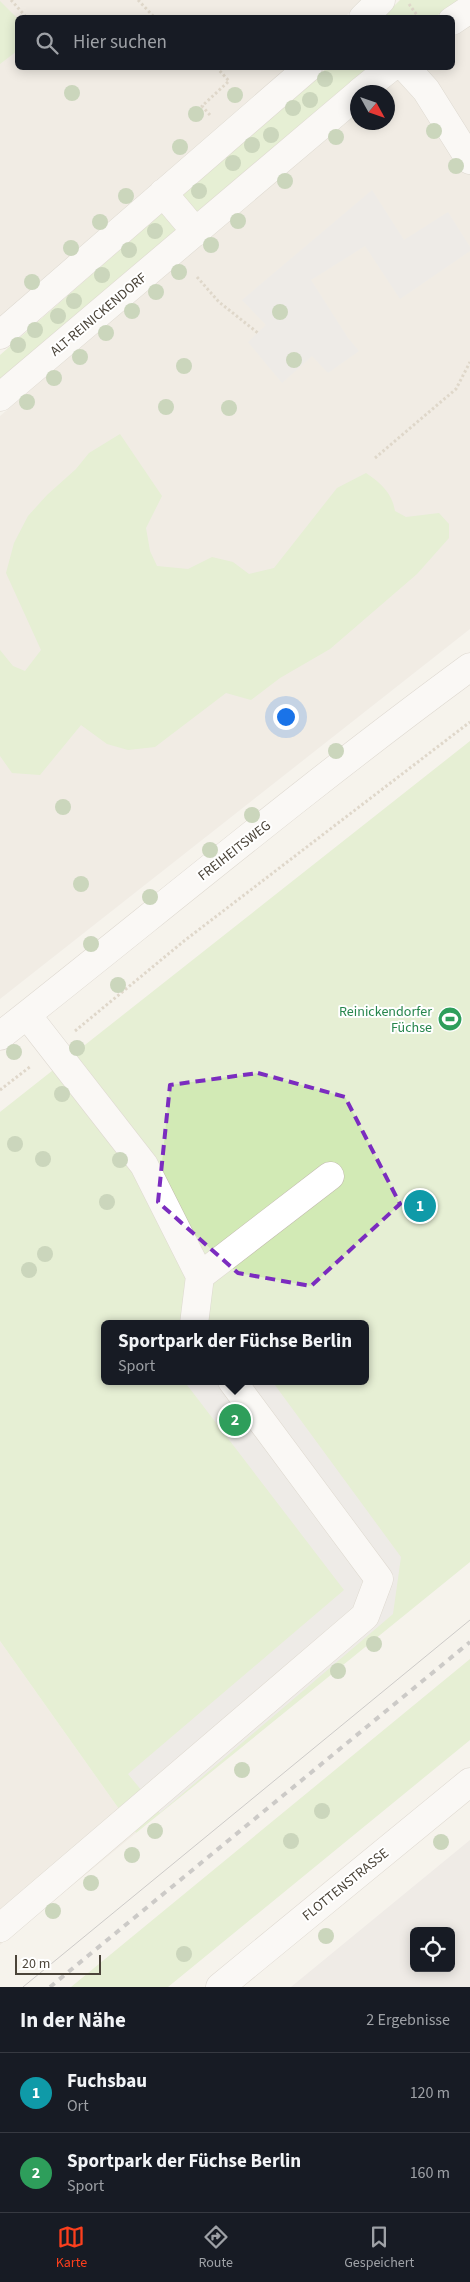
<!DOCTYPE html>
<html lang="de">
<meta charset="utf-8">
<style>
:root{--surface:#171b24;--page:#242831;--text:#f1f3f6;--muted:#9ea1a6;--line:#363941;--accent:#fc3f1d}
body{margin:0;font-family:"Source Sans 3",sans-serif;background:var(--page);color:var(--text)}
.controls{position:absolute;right:15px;bottom:15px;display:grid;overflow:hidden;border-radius:8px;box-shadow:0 2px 12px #0003}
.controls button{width:45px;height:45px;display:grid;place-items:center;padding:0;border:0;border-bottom:1px solid var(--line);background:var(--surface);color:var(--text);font:25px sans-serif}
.compass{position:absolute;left:350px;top:85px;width:45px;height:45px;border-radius:50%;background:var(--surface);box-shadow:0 2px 12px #0003;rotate:130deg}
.scale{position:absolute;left:15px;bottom:12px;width:86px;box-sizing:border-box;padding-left:5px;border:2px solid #4b4439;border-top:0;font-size:14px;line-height:18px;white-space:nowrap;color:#4b4439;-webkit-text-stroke:4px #fff;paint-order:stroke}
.you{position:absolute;left:285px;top:716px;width:18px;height:18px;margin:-12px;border:4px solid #fff;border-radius:50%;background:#1a73e8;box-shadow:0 0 0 8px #1a73e833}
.badge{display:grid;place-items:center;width:32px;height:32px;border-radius:50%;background:var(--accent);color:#fff;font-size:16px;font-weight:700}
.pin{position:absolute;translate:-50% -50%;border:2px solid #fff;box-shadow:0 1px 5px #0006}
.popup{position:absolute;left:101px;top:1320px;width:268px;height:65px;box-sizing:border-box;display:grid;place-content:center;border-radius:8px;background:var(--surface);filter:drop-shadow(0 1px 4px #0005);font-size:16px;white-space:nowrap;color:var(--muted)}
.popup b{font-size:19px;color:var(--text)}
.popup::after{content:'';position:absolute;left:50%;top:100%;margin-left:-10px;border:10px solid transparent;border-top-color:var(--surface)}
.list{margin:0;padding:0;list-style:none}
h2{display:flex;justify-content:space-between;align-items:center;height:65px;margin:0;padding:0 20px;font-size:21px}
h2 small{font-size:16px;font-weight:400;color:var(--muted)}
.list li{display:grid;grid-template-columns:32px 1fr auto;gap:15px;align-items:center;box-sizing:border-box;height:80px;padding:0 20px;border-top:1px solid var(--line)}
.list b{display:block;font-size:19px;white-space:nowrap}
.list p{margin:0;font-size:16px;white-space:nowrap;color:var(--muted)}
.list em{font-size:16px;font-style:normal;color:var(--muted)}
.icon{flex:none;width:28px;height:28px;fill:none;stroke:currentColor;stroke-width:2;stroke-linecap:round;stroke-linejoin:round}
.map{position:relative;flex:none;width:470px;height:1987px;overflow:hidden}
.search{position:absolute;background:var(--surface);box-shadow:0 2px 12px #0003;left:15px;right:15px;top:15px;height:55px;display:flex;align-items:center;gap:12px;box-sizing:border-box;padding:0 18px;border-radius:8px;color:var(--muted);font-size:19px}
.sheet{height:225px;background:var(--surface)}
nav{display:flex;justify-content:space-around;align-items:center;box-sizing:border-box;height:70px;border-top:1px solid var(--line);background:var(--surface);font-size:14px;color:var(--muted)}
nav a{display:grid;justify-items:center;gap:2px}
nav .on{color:var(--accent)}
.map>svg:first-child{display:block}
</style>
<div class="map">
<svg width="470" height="1987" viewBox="0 0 470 1987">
<rect width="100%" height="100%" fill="#f6f3ec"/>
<path fill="#eae5da" d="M0 0H362L344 18H18V68H287L0 319Z
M470 21V629L0 999V416L357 111 358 122H388V92H380L410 68H452L453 34Z
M0 1641 136 1833 0 1945Z"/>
<path fill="#e6e2dd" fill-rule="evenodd" d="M470 1840V1987H291ZM414 1931H451V1968H414Z"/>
<path fill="#d2eab5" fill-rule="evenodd" d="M400 0H461L435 17 382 18Z
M0 1 18 19 17 51 0 64Z
M327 68H370L0 383V355Z
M120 434 162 496 146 528 150 551 157 566 188 569 212 557 233 562 249 574 274 568 337 488 366 473C381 483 392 493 395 511L406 517 439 513 449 524V538L417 574 330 649 280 678 251 700 226 693 155 747 128 750 107 744 81 725 40 775 12 773 0 756V650L13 666 25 671 41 650 6 573 14 543 28 516 47 495 76 469 89 453Z
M470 741V1562L136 1833 0 1641V1112ZM105 1324H365V1381H105Z
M470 1659V1740L168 1987H71Z"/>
<path fill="#e5e3e0" d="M372 190 404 240 448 212 470 247V251L400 299 365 246 311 280 348 338 359 351 328 373 312 356 282 383 248 342 266 325 242 300Z
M184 1381H272L401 1557 393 1614 160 1813 128 1774 344 1590Z"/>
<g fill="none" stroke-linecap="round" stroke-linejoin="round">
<defs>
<path id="minor" d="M363 18 381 0
M452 21 470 9
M406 68 426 90 470 160
M360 92 390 68
M163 193 196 232
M0 335 308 68
M0 397 358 94
M27 1015 144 1165 200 1276 330 1176
M0 1036C156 913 309 785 470 667
M194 1324 200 1276
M0 1928 365 1616 379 1579 232 1381
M220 1987 470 1782"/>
</defs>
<use href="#minor" stroke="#c2bbae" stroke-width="29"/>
<path stroke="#c4b79f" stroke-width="3" stroke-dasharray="2.5 2.5" stroke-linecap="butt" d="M11 0 27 18
M138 0 155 18
M409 4 419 18
M210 115 202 106 229 81 219 70
M197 277 219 302 258 333
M375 458 456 389 470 362
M75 1031 184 941 470 722
M0 1090 31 1066"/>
<use href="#minor" stroke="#fff" stroke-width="28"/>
<path stroke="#9a9a9a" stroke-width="1" d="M23 1987 470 1620"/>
<path stroke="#9a9a9a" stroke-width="4" stroke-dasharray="6 6" stroke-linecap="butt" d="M50 1987 470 1642"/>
</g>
<g fill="#97b381">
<circle cx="325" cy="79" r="8"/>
<circle cx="72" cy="93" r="8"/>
<circle cx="235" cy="95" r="8"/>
<circle cx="310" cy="100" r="8"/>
<circle cx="293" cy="108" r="8"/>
<circle cx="196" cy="114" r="8"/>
<circle cx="434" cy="131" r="8"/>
<circle cx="271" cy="135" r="8"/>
<circle cx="336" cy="137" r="8"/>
<circle cx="252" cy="145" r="8"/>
<circle cx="180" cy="147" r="8"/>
<circle cx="233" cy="163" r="8"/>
<circle cx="456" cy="166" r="8"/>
<circle cx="285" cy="181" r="8"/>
<circle cx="199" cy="191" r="8"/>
<circle cx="126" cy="196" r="8"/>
<circle cx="238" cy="221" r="8"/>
<circle cx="100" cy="222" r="8"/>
<circle cx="155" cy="231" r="8"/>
<circle cx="211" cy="245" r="8"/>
<circle cx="71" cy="248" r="8"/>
<circle cx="129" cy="250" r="8"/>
<circle cx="179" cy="272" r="8"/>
<circle cx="102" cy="275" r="8"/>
<circle cx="32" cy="282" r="8"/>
<circle cx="156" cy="292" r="8"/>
<circle cx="74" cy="301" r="8"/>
<circle cx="132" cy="311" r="8"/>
<circle cx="280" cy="312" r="8"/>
<circle cx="58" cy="316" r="8"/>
<circle cx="35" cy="330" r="8"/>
<circle cx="106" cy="333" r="8"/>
<circle cx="18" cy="345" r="8"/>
<circle cx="80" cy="357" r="8"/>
<circle cx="294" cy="360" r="8"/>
<circle cx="184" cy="366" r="8"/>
<circle cx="54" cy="378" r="8"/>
<circle cx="27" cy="402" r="8"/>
<circle cx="166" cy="407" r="8"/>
<circle cx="229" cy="408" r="8"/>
<circle cx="336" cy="751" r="8"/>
<circle cx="63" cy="807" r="8"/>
<circle cx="252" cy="815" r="8"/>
<circle cx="210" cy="850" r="8"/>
<circle cx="81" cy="884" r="8"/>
<circle cx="150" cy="897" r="8"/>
<circle cx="91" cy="944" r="8"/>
<circle cx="118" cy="985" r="8"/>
<circle cx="77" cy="1048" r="8"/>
<circle cx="14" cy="1052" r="8"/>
<circle cx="62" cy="1094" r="8"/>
<circle cx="15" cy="1144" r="8"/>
<circle cx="43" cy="1159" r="8"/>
<circle cx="120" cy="1160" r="8"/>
<circle cx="107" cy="1202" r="8"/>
<circle cx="45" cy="1254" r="8"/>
<circle cx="29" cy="1270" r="8"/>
<circle cx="374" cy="1644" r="8"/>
<circle cx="338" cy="1671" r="8"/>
<circle cx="242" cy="1770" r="8"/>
<circle cx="322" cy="1811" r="8"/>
<circle cx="155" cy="1831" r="8"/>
<circle cx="291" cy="1841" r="8"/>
<circle cx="441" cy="1842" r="8"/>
<circle cx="132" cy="1855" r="8"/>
<circle cx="91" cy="1883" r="8"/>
<circle cx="53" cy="1911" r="8"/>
<circle cx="326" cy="1936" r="8"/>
<circle cx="184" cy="1954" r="8"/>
</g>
<path d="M0 0H470V1987H0ZM258 1073 345 1097 400 1204 311 1286 238 1273 158 1202 170 1085Z" fill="#f6f3ec" fill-opacity=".55" fill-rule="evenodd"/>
<path fill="none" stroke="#7b2cbf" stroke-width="4" stroke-dasharray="10 6" stroke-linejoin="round" d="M258 1073 345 1097 400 1204 311 1286 238 1273 158 1202 170 1085Z"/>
<defs>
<symbol id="stadium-disc" viewBox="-11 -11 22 22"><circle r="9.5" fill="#2e9e5b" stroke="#fff"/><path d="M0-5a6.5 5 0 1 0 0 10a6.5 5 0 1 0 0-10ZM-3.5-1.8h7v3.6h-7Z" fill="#fff"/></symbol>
</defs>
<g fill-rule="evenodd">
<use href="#stadium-disc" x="436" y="1005" width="28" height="28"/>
</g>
<g text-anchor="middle" stroke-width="4" stroke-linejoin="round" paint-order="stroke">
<g font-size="14" fill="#4b4439" stroke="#fff">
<text transform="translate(98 314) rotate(-40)" y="5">ALT-REINICKENDORF</text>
<text transform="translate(234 850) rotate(-38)" y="5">FREIHEITSWEG</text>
<text transform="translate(345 1884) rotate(-39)" y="5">FLOTTENSTRASSE</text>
</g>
<g font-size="14" fill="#27864d" stroke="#fff" text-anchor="end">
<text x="432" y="1016">Reinickendorfer<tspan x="432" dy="16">Füchse</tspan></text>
</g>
</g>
</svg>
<div class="controls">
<button><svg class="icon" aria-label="locate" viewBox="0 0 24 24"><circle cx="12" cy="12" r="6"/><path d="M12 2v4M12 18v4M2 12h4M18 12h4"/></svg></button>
</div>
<svg class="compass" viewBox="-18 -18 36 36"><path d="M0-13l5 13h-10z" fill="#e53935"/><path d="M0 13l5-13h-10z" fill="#9ea1a6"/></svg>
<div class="scale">20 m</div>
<div class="you"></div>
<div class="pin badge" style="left:420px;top:1206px;background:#0f9aa8">1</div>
<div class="pin badge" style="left:235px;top:1420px;background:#2e9e5b">2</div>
<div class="popup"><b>Sportpark der Füchse Berlin</b>Sport</div>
<div class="search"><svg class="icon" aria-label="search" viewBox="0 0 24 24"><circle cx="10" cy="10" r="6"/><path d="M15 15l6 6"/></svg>Hier suchen</div>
</div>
<section class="sheet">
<h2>In der Nähe<small>2 Ergebnisse</small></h2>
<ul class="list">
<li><span class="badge" style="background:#0f9aa8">1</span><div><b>Fuchsbau</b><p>Ort</p></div><em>120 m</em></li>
<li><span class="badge" style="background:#2e9e5b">2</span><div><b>Sportpark der Füchse Berlin</b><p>Sport</p></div><em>160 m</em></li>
</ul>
</section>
<nav>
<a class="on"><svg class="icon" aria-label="map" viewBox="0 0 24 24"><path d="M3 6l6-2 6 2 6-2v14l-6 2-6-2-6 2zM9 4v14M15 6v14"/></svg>Karte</a>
<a><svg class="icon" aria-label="directions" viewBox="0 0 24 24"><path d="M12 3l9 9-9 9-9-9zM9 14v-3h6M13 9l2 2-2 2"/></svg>Route</a>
<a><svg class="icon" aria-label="saved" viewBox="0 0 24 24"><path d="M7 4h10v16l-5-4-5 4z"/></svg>Gespeichert</a>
</nav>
